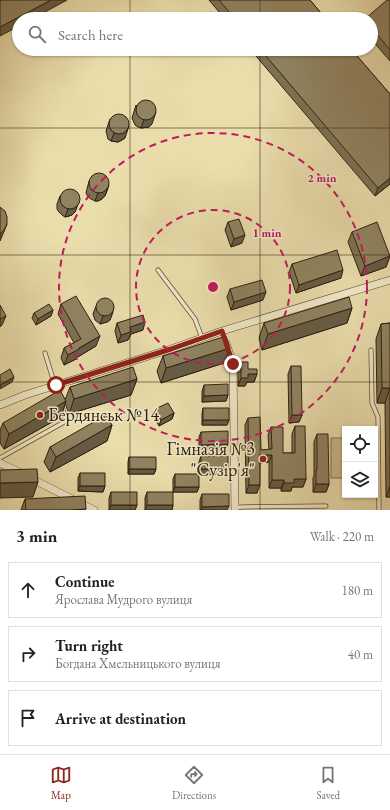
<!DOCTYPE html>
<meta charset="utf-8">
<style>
:root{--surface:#fff;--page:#f6f6f6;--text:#222;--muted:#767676;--line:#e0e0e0;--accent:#8f2418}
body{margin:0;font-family:"EB Garamond",serif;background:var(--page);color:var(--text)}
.controls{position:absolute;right:12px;bottom:12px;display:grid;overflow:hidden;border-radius:0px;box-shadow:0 1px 3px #0004}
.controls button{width:36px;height:36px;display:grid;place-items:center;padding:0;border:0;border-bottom:1px solid var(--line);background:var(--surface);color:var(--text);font:20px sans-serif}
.stop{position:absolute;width:12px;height:12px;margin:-9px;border:3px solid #8f2418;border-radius:50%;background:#fff}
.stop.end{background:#8f2418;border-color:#fff;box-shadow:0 1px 4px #0008}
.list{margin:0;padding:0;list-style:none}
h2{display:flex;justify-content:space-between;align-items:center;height:52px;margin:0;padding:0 16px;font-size:17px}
h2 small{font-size:13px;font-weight:400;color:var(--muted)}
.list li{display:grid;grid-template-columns:26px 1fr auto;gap:12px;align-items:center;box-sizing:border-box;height:56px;margin:0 8px 8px;padding:0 8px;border:1px solid var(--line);border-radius:0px}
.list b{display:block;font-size:15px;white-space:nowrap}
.list p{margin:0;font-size:13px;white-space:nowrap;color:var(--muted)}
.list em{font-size:13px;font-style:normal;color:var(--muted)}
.icon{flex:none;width:22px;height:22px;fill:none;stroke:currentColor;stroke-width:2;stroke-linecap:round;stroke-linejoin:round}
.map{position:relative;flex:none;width:390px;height:510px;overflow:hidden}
.search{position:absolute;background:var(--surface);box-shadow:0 1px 3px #0004;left:12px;right:12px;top:12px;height:44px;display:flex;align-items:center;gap:10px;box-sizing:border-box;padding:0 14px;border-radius:22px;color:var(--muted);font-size:15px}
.sheet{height:244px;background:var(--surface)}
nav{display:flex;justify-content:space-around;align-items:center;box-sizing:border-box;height:56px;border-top:1px solid var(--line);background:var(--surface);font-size:11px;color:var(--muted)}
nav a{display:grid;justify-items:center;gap:2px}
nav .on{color:var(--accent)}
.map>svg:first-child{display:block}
</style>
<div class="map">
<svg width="390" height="510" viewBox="0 0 390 510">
<rect width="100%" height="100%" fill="#eaddac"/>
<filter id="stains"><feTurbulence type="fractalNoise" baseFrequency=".005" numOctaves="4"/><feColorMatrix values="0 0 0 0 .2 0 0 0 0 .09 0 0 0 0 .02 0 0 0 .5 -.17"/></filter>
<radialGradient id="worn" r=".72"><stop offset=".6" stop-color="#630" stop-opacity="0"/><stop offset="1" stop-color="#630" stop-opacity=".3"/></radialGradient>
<path fill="#cabd91" stroke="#7c6f50" d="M331 438H345V478H331Z"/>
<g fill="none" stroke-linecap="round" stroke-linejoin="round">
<defs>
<path id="service" d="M158 270 195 319 202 338
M371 350 372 403 378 417 379 510
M45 353 58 395
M0 458 66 421 62 406
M235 508 242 507 326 506"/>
<path id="minor" d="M226 343 233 364 235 510
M0 405 25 395 171 349 222 331 390 280
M0 463 21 473
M30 478 94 510"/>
</defs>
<use href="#service" stroke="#5d5036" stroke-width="5"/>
<use href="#minor" stroke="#5d5036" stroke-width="8"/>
<use href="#service" stroke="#f1e9c9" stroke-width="3.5"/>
<use href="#minor" stroke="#f1e9c9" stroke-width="7"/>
</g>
<path fill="#7c7153" stroke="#2e210f" d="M209 0H310L326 19H225Z
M390 0V61L371 39V19Z
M250 49H351L390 94V184L375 196Z
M136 105 152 124 149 127 141 128 138 127 135 125 132 118Z
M110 119 125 138 122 140 118 142 111 141 108 139 106 131Z
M89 181 109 185 105 196 102 199 98 201H95L91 199 88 197 86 193Z
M60 196 79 201 75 212 72 215 69 216 65 217 62 215 59 212 57 209V204Z
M228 222 242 243 231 247 225 230Z
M352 232 390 256 386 267 361 276 348 242Z
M292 264 341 278 296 293 289 272Z
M230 289 263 300 231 310 227 297Z
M61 304 96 346 76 358V359L64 365 61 358 64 348 74 343 58 314Z
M96 306 114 308 110 320 107 322 100 324 95 320 93 314Z
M352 308 347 323 262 350 259 338 264 323Z
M53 310 51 316 36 325 32 318 34 313Z
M117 323 143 330 131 334 128 340 118 343 115 331Z
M390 323V497H386L385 403H377L376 339 381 324Z
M230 348 224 363 161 383 157 371 163 356Z
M241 362 248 369 257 374 254 382H247L245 386H238V370Z
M291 366 302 415 299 422 289 423 288 374Z
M137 379 131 395 69 414 65 403 61 417 4 449 0 443V430L3 423 65 400 70 387Z
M204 385 228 395 226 401 202 402V391Z
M203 408 229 420 227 425H202V414Z
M155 409 174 413 172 419 159 426 153 415Z
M248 418 261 450H269L268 435 271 427 283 453H292V434L295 426 306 479 303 487H292L291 491H281V488H269V462L260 463 257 493H246L245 425Z
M112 425 107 441 50 472 44 462 50 447Z
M201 432 226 450H199V437Z
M317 434 329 484 326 492H313V478L314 475V442Z
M201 456 226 474 199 475V462Z
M129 457 156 469 154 474H128V462Z
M80 473 105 486 103 492 78 491V478Z
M175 474 199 487 197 492H173V479Z
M111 492 137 505 135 510H109V498Z
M147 492 173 505 172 510H145V498Z
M202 494 227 510H200V500Z
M25 499 86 510H21Z"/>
<path fill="#655c44" stroke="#2e210f" d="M51 0H67L32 19H19V26L0 36V27Z
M156 112 152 124 149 127 141 128 144 120Z
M129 126 125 138 122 140 118 142 111 141 114 133Z
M390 178V184L375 196 378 188Z
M108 188 105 196 102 199 98 201H95L98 193Z
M78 204 75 212 72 215 69 216 65 217 68 209Z
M7 224 3 234 0 241V234Z
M245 235 242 243 231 247 234 239Z
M390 256 386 267 361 276 365 266Z
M343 270 341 278 296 293 299 285Z
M266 292 263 300 231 310 234 302Z
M352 308 347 323 262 350 268 334Z
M53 310 51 316 36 325 38 319Z
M113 312 110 320 107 322 100 324 103 316Z
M6 316 2 325 0 327V319Z
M145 322 143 330 131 334 128 340 118 343 121 335 130 327Z
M100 336 96 346 76 358V359L64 365 68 355Z
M230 348 224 363 161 383 166 368Z
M248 374H257L254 382H247L245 386H238L241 378Z
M14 377 12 382 0 389V385Z
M137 379 131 395 69 414 74 399Z
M382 388H390L385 403H377Z
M228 395 226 401 202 402 204 396Z
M66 401 61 417 4 449 9 434Z
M174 413 172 419 159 426 161 420Z
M292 415H302L299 422 289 423Z
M203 420H229L227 425H202Z
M112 425 107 441 50 472 56 457Z
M228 444 226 450H199L201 445Z
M260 455H272L269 462 257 463Z
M129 469H156L154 474H128Z
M201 469H228L226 474 199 475Z
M294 479H306L303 487H292L291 491H281L284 483Z
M272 480H284L281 488H269Z
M38 482 33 497 0 498V483Z
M316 484H329L326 492H313Z
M249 485H260L257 493H246Z
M80 486H105L103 492 78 491Z
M390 486V497H386Z
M175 487H199L197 492H173Z
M111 505H137L135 510H109Z
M147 505H173L172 510H145Z
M229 506 227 510H201L202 507Z"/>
<path fill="#908361" stroke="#2e210f" d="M0 0H51L0 27Z
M219 0H310L326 19H235Z
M387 0H390V50L371 27V19H365Z
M260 49H351L390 94V178L378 188Z
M136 110a10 10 0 1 1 20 0a10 10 0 1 1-20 0Z
M109 124a10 10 0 1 1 20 0a10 10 0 1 1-20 0Z
M89 183a10 10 0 1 1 20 0a10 10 0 1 1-20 0Z
M60 199a10 10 0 1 1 20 0a10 10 0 1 1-20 0Z
M0 207 5 211 7 217V224L4 230 0 234Z
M239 219 245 235 234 239 228 222Z
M377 222 390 256 365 266 352 232Z
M337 250 343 270 299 285 292 264Z
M262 280 266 292 234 302 230 289Z
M76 296 100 336 79 348V349L68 355 64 348 81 339 61 304Z
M349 297 352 308 268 334 264 323Z
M96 307a9 9 0 1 1 18 0a9 9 0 1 1-18 0Z
M49 304 53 310 38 319 34 313Z
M0 305 6 316 0 319Z
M143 315 145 322 130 327 131 332 121 335 117 323Z
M390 323V388H382L381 324Z
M226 336 230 348 166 368 163 356Z
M241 362H248V369H257V374H248V378H241Z
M291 366H301L302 415H292Z
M133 367 137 379 74 399 70 387Z
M10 369 14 377 0 385V375Z
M228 384V395L204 396V385Z
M60 390 66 401 9 434 3 423Z
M168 403 174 413 161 420 155 409Z
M203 408H229V420H203Z
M106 415 112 425 56 457 50 447Z
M260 417 261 450 272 449 271 427H283V453H295V426H305L306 479H294V483H284V480H272V455H260V485H249L248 418Z
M228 431V444L201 445V432Z
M317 434H328L329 484H316V470H317Z
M201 456H228V469H201Z
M129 457H156V469H129Z
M36 469H37L38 482 0 483V470Z
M80 473H105V486H80Z
M175 474H199V487H175Z
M111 492H137V505H111Z
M147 492H173V505H147Z
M202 494H229V506L202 507Z
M85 496 86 509 70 510H26L25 499Z"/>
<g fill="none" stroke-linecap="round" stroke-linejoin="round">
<path stroke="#8f2418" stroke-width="5" d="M56 385 171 349 222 331 233 364"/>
</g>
<path fill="none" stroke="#2e210f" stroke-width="1" stroke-opacity="0.55" d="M130 0V19M260 0V19M130 49V510M260 49V510M0 128H390M0 255H390M0 382H390"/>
<g fill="none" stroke="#c2185b" stroke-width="2" stroke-dasharray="7 5">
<circle cx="213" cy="287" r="77"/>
<circle cx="213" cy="287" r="154"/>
</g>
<g fill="#8f2418" stroke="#f1e9c9" stroke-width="1.5">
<circle cx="40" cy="415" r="4"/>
<circle cx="263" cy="459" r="4"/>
</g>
<g text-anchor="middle" stroke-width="3" stroke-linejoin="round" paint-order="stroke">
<g font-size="18" fill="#2e210f" stroke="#f1e9c9" text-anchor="start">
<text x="48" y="421">Бердянськ №14</text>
<text x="255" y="455" text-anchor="end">Гімназія №3<tspan x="255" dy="21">"Сузір'я"</tspan></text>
</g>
</g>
<circle cx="213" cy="287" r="6" fill="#c2185b" stroke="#f1e9c9" stroke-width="2"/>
<g font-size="12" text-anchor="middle" font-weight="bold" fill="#c2185b" stroke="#f1e9c9" stroke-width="3" stroke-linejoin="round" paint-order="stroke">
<text x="322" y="182">2 min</text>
<text x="267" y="237">1 min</text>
</g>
<rect width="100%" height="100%" filter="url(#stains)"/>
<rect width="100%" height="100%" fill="url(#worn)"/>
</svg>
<div class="controls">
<button><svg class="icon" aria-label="locate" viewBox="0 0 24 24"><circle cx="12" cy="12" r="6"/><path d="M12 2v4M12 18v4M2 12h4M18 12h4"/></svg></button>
<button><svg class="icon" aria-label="layers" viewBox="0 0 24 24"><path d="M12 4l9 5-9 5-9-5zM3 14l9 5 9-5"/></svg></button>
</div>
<div class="stop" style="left:56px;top:385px"></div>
<div class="stop end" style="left:233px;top:364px"></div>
<div class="search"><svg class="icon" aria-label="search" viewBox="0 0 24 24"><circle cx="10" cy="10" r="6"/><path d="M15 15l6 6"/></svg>Search here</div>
</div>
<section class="sheet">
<h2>3 min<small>Walk · 220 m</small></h2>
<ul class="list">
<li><svg class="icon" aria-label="ahead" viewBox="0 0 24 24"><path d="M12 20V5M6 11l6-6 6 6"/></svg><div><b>Continue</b><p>Ярослава Мудрого вулиця</p></div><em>180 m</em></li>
<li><svg class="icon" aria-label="right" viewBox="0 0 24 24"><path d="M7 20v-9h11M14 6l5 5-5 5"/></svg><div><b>Turn right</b><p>Богдана Хмельницького вулиця</p></div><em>40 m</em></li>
<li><svg class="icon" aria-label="arrive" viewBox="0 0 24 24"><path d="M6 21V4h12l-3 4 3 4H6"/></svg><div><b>Arrive at destination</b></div></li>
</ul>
</section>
<nav>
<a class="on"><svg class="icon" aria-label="map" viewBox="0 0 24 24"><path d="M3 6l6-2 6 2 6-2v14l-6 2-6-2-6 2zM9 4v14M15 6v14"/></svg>Map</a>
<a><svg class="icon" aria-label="directions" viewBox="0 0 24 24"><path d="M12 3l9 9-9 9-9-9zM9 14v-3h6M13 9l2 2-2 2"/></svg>Directions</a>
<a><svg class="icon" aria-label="saved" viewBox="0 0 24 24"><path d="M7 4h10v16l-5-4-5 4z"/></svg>Saved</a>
</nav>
